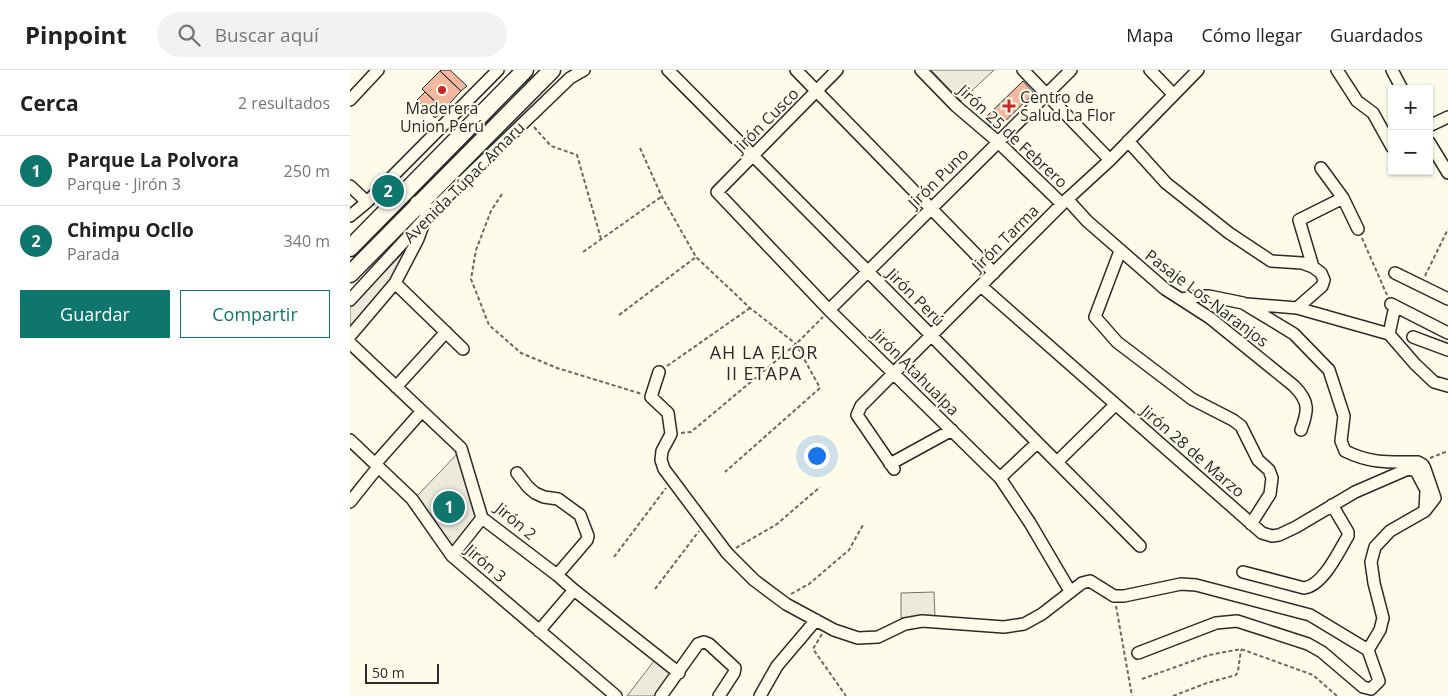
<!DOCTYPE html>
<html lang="es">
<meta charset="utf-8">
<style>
:root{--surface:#fff;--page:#f2f2f2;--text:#222;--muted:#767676;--line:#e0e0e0;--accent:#0f766e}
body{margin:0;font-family:"Open Sans",sans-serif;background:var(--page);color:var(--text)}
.controls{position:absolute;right:15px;top:15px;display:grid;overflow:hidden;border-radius:0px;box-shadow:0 1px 4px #0004}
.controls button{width:45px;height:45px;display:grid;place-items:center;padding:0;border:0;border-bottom:1px solid var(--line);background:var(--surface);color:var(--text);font:25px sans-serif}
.scale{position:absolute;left:15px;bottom:12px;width:74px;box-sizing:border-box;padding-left:5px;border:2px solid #2b2b2b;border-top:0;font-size:14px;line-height:18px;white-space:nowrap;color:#2b2b2b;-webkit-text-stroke:4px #fdfbea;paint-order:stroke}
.you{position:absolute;left:466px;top:385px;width:18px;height:18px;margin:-12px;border:4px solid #fff;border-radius:50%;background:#1a73e8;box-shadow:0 0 0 8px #1a73e833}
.badge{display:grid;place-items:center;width:32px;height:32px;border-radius:50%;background:var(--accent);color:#fff;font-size:16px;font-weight:700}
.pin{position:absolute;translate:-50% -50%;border:2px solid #fff;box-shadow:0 1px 5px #0006}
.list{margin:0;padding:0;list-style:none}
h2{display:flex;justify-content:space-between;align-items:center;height:65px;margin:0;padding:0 20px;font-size:21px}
h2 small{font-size:16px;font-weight:400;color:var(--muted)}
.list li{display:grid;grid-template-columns:32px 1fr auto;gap:15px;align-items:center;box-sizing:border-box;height:70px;padding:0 20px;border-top:1px solid var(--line)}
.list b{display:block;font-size:19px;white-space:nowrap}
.list p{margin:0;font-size:16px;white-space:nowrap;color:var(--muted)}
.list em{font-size:16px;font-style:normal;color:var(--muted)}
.actions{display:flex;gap:10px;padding:15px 20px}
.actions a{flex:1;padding:11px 0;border:1px solid var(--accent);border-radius:0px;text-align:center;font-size:18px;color:var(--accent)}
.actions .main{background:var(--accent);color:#fff}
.icon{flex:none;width:28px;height:28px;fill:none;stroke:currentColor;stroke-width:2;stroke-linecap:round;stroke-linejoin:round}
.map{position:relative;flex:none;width:1098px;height:626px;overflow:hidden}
header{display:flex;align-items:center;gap:30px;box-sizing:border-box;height:70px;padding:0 25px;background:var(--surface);border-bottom:1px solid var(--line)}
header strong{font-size:24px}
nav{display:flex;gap:28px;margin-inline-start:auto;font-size:18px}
.search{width:350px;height:45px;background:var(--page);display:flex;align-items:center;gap:12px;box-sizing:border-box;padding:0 18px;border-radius:28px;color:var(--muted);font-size:19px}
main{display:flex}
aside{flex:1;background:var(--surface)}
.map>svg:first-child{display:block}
</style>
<header>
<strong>Pinpoint</strong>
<div class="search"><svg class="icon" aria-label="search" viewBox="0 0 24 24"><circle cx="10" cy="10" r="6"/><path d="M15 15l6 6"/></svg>Buscar aquí</div>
<nav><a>Mapa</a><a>Cómo llegar</a><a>Guardados</a></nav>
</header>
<main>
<aside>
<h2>Cerca<small>2 resultados</small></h2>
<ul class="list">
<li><span class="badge">1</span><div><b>Parque La Polvora</b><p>Parque · Jirón 3</p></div><em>250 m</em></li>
<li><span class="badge">2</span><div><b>Chimpu Ocllo</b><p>Parada</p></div><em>340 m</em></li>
</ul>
<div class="actions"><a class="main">Guardar</a><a>Compartir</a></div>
</aside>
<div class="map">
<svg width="1098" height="626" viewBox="0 0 1098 626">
<rect width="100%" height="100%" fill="#fdfbea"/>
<path fill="#ecebdb" stroke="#74746e" d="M581 0H644L611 31Z
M61 175 43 208 0 256V237Z
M109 382 127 447 102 476 66 427Z
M584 522 585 547 551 548V523Z
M304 591 321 604 304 626H277Z"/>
<path fill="#f2b8a0" stroke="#2b2b2b" d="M91 0H100L117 16 111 21 90 1Z
M90 1 111 21 94 40 72 19Z
M673 11 684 23 645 61 634 49Z
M75 22 94 40 85 48 67 30Z"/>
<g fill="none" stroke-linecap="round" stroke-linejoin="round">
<defs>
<path id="minor" d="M318 0 790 476
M446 0 644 203
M487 0 367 122 479 240 650 408 680 453 720 521
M571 0 606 36 647 71 712 134
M673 0 760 90
M800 0 823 24
M987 0 1007 31 1023 43 1042 77
M1042 0 1052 19
M0 30 28 0
M1079 56 1098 47
M778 71 816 113 879 163 921 191 952 193 963 197 971 203 974 210 972 216 947 238
M1079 72 1098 103
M971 98 993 128 1008 159
M0 116 17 132
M717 129 737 151 815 219 860 248 944 316C960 332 958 341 951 360
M0 146 17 132 148 0
M770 181 745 247 767 272 842 329 883 350 891 356 908 390 919 400 922 408 920 424 901 454
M963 197 949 150 993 128
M1045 203 1098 229
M45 213 113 279
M631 216 912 463 922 466 929 465 946 457 1005 422 1058 399 1066 401 1076 420 1075 441
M832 229 849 226H859L893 233 944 264 979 300 994 346 991 371 995 381C1022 394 1039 392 1068 392L1073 395 1075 399 1085 428 1075 441 1040 461 1025 477 1021 492 1024 513 1033 548 1030 560 1018 580
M0 230 80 143 220 8 234 0
M897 234 947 238 1039 264 1065 294 1084 312 1098 316
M1041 234 1098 263
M479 240 721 0
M1039 264 1045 236
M0 266 45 213 68 169 73 155
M1063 267 1098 280
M0 273 111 378 132 448 207 505 224 520 329 603
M309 302 301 327 318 343 321 364 312 381 311 390 314 399 377 483 404 510 436 534 484 560 508 568 528 567 555 554 572 551 654 557 674 554 692 544 732 513 740 511 764 526H774L831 514 846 515 960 545 1018 580 1029 611 1021 619 1013 617 972 582 958 574 887 551 866 553 788 583
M46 317 96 262
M0 370 62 429 102 486 266 626
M707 392 765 335
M25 394 72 341
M540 394 602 360
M544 399 507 345 511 336 712 134 760 90 848 0
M167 403 178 417 185 423 194 427 208 429 230 445 238 466 237 470 207 505
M650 408 687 373
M0 432 28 397
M102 486 132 448
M893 502 954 518C973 516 989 481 998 466V462L982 435
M189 561 224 520
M311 626 348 574 354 572 359 574 385 598 384 603 369 626
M410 626 427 596 466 550"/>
<path id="highway" d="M68 134 80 143
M0 178 175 0
M0 204 202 0"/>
</defs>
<use href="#minor" stroke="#2b2b2b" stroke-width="14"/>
<use href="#highway" stroke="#2b2b2b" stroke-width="19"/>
<path stroke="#6a6964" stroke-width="2" stroke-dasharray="4 2.5" stroke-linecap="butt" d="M184 57 201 76 227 85 251 169
M290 78 312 127 346 187 400 238 446 274 470 318 375 402
M152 124 141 141 126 180 121 209 139 255 171 283 207 298 292 324
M1012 168 1037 225
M233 182 311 127
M1075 206 1098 159
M269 245 346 187
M317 296 400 238
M331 363 341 362 446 274 473 247
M1080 388 1098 381
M386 478 427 454 470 417
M264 487 316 418
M305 519 349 461
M441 524 459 514 499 480 514 453
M766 536 782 626
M472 564 463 579 496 626
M792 609 859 585 891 579 963 605 987 626
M823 626 857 613 886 605 888 601 891 580"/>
<use href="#minor" stroke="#fdfbea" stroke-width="11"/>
<use href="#highway" stroke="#fdfbea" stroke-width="16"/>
</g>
<g fill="#c62828" stroke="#fdfbea" stroke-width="2">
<circle cx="92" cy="20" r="5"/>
<path d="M656.5 28.5h5v5h5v5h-5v5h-5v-5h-5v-5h5z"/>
</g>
<g text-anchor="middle" stroke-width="4" stroke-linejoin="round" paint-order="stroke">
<g font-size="16" fill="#2b2b2b" stroke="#fdfbea" text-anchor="start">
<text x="670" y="33">Centro de<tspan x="670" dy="18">Salud La Flor</tspan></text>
<text x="92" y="44" text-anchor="middle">Maderera<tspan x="92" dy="18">Union Perú</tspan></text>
</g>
<g font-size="16" fill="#2b2b2b" stroke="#fdfbea">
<text transform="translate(416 50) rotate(-45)" y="6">Jirón Cusco</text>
<text transform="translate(663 66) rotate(43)" y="6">Jirón 25 de Febrero</text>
<text transform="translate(588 108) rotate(-45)" y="6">Jirón Puno</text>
<text transform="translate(114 112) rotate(-45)" y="6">Avenida Túpac Amaru</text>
<text transform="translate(655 168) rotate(-45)" y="6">Jirón Tarma</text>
<text transform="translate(566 227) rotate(45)" y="6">Jirón Perú</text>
<text transform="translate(857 228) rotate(37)" y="6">Pasaje Los Naranjos</text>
<text transform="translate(566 302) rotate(45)" y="6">Jirón Atahualpa</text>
<text transform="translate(843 381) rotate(41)" y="6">Jirón 28 de Marzo</text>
<text transform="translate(166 451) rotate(40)" y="6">Jirón 2</text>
<text transform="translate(136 493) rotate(41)" y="6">Jirón 3</text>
</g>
<g font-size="18" letter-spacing="1" fill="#2b2b2b" stroke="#fdfbea">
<text x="414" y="289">AH LA FLOR<tspan x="414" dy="21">II ETAPA</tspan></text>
</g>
</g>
</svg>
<div class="controls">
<button>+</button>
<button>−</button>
</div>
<div class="scale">50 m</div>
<div class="you"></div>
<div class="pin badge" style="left:99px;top:437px">1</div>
<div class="pin badge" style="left:38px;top:121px">2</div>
</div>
</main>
